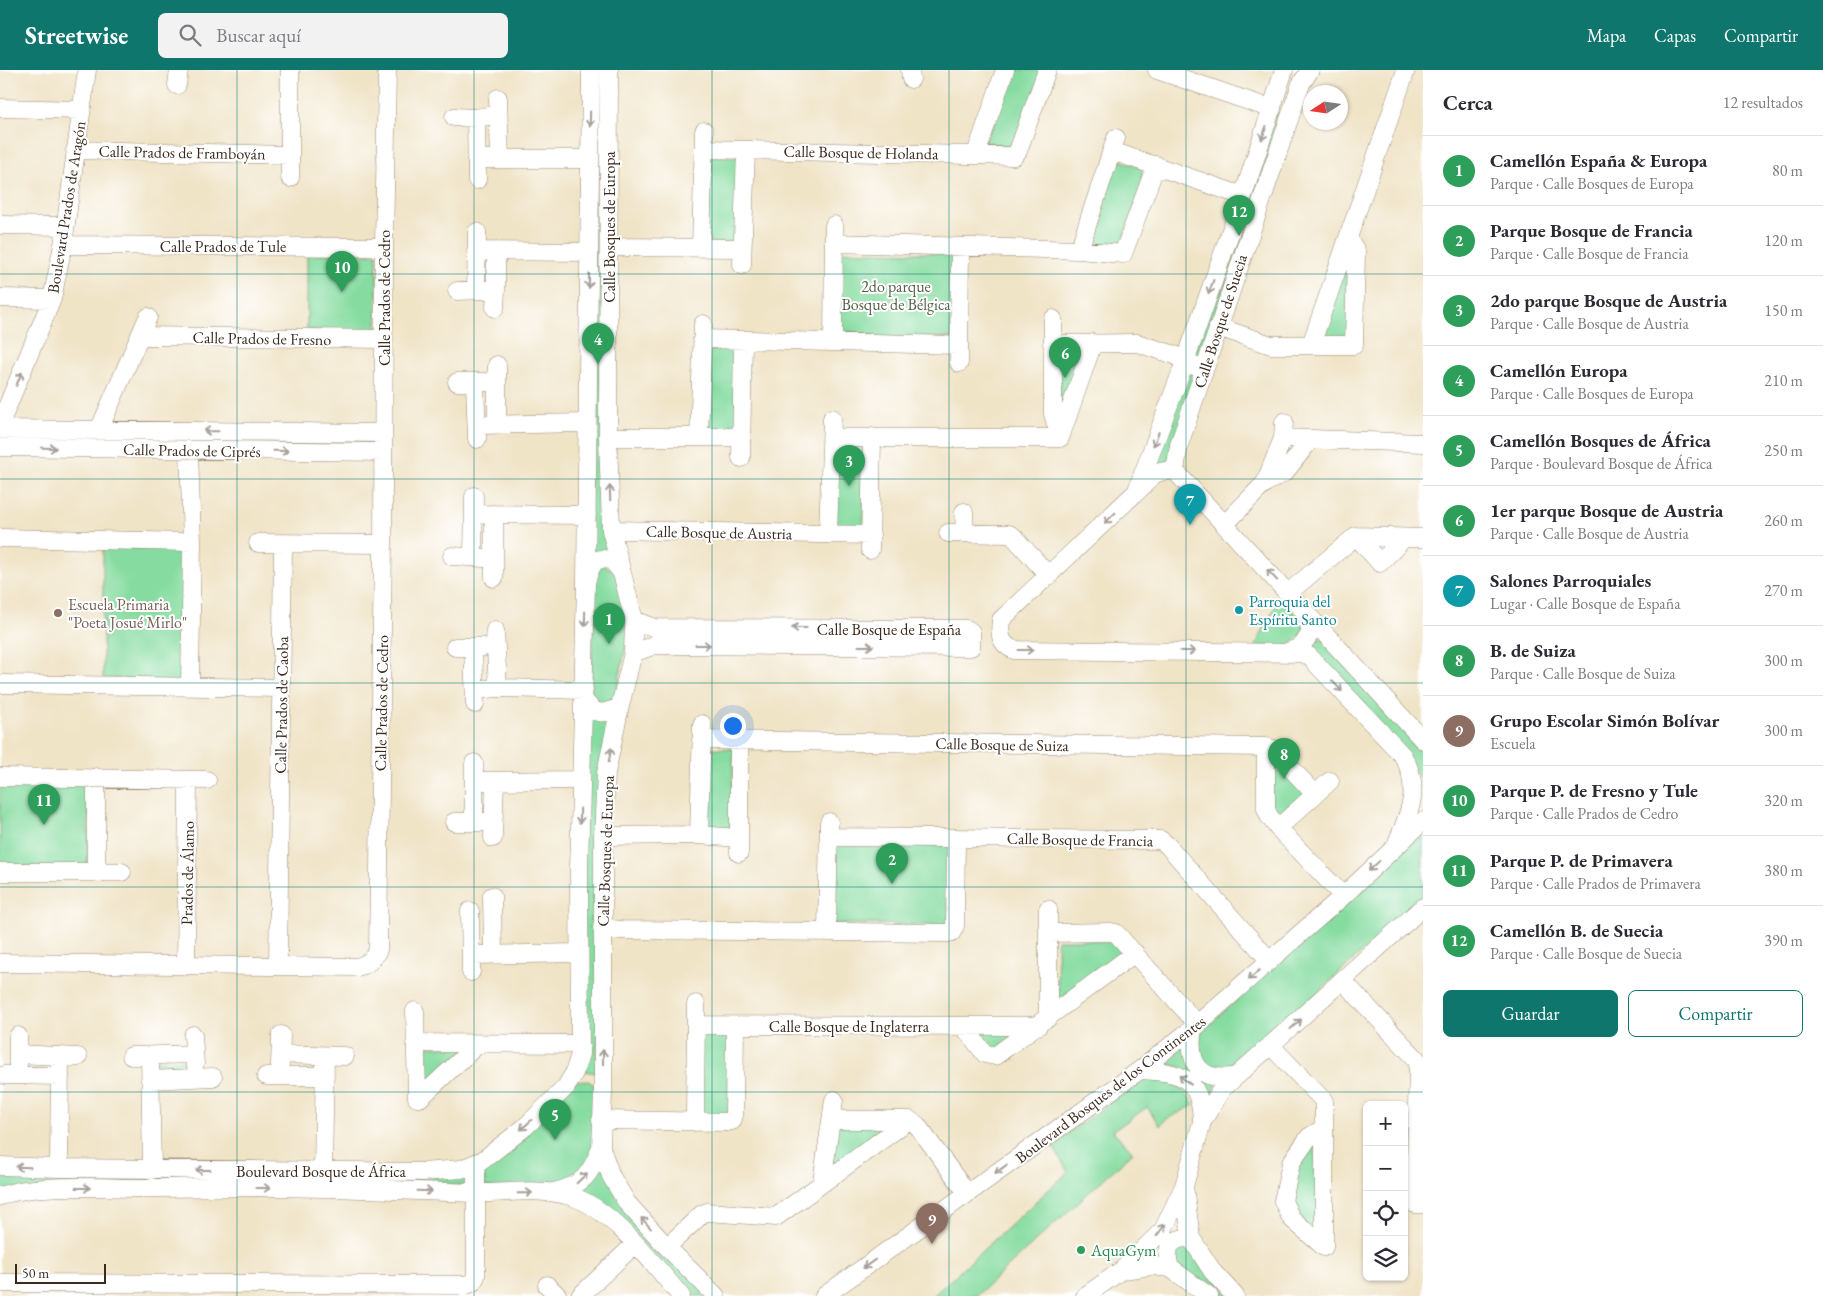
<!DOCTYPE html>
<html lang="es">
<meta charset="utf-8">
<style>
:root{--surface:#fff;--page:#f2f2f3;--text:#2b2b33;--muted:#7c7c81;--line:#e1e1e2;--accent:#0f766e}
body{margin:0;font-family:"EB Garamond",serif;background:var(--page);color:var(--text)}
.controls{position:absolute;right:15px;bottom:15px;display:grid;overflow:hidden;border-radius:8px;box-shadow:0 1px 4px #0004}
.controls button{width:45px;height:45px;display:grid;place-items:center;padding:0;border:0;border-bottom:1px solid var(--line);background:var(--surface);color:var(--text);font:25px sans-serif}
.compass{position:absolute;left:1303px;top:15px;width:45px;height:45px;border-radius:50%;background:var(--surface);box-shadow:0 1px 4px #0004;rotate:258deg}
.scale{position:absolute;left:15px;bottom:12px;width:91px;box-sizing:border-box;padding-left:5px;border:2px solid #3b2a1e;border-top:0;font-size:14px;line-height:18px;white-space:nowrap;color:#3b2a1e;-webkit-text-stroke:4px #fff;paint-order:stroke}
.you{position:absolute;left:732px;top:655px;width:18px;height:18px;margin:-12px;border:4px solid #fff;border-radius:50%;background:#1a73e8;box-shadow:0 0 0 8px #1a73e833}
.badge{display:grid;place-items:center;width:32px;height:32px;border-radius:50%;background:var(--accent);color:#fff;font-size:16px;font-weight:700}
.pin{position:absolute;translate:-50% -41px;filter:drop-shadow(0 1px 2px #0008)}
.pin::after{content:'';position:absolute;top:26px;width:18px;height:15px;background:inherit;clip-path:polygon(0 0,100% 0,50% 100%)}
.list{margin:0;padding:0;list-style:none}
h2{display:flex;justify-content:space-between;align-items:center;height:65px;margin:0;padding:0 20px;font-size:21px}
h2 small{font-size:16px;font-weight:400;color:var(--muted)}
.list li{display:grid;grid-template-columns:32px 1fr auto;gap:15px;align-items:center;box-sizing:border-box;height:70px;padding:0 20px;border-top:1px solid var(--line)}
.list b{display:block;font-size:19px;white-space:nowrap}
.list p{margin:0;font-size:16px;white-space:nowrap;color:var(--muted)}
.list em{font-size:16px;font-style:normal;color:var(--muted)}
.actions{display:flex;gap:10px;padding:15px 20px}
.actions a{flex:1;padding:11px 0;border:1px solid var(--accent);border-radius:8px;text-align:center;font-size:18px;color:var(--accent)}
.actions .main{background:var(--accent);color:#fff}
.icon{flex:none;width:28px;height:28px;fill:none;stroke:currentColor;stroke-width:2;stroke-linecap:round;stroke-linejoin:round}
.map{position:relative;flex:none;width:1423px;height:1226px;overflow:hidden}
header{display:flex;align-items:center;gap:30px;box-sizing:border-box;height:70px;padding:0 25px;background:var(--accent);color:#fff}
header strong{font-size:24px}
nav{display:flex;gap:28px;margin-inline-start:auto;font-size:18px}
.search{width:350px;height:45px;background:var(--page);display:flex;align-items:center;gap:12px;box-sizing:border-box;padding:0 18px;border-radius:8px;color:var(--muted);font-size:19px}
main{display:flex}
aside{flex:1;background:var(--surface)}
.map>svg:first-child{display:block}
</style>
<header>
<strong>Streetwise</strong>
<div class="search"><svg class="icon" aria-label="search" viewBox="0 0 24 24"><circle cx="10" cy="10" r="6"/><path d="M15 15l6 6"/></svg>Buscar aquí</div>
<nav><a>Mapa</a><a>Capas</a><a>Compartir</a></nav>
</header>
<main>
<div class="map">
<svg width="1423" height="1226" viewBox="0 0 1423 1226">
<rect width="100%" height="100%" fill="#fff"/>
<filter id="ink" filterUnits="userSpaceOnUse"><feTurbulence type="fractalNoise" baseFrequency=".02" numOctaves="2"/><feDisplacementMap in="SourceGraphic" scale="10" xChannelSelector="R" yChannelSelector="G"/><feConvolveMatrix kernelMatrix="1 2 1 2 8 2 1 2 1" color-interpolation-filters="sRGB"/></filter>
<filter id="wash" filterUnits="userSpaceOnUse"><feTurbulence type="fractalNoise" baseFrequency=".0096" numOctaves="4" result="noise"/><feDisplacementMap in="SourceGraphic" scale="20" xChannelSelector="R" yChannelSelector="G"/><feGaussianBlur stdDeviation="1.12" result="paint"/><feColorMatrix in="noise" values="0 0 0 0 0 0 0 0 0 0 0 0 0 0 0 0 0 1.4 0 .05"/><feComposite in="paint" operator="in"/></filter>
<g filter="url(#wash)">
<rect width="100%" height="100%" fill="#f0e4c7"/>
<path fill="#86dca0" stroke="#60835f" d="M591 0H605L612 483 589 488Z
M1010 0H1042L1023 58 1007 82 982 78Z
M1280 42H1284L1200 291 1192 288 1276 44Z
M711 86 741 87 736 174 704 172Z
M1114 88 1147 100 1120 178 1086 175Z
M837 181 956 184 954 268 836 267Z
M307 184H377V261L307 260Z
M1347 190 1352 267 1318 271Z
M706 277H738L737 363 703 361Z
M1085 281 1062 345 1056 282Z
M1188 301 1196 304 1170 396 1155 399 1158 380Z
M834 373H864V459H831Z
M103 478 183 479 184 608 179 612 103 608Z
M603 495 617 502 628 564 615 631 599 636 591 627 594 498Z
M1280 527 1304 554 1303 564 1288 576H1255Z
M1316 569H1323L1423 681V709L1420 708 1310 577Z
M585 639 612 647 596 1003 584 1001 577 1004Z
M705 678 734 679 730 762 705 761Z
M1273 691 1309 721 1282 749 1270 740Z
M0 713H90L87 797H0Z
M1423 761V828L1328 913 1241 999C1221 1004 1213 1002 1199 987L1200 963Z
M834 773 953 775 950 855 833 854Z
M1057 870H1115L1126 883 1058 931Z
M696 955 735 956 732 1051 695 1052Z
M977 962H1022L993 983Z
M1187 973 1218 1013 1205 1038C1194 1006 1197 998 1160 993Z
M419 975 466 979 419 1023Z
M191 989 192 1004 154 1007V991Z
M1155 1007C1176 1011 1183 1017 1194 1035L1165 1050 1160 1056 1147 1037 1113 1061 1133 1082 976 1226H933L1068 1102 1052 1075 1139 1011Z
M587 1010 597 1017 593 1085 579 1107 562 1118 485 1117 478 1099 577 1011Z
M894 1053 830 1101 834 1055Z
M1319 1070 1320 1167 1295 1146 1289 1124 1300 1086Z
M600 1093 709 1226H686L607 1136 577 1120Z
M0 1102H469L473 1115 0 1121Z
M1184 1173 1229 1226H1203L1192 1217 1171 1183Z"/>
</g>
<g filter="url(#ink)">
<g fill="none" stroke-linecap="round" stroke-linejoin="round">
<defs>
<path id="minor" d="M609 0 608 367 611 460 634 550 633 583 620 636 606 703 603 766V1022L601 1078 611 1106 627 1133 667 1177 716 1226
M910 0 911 9
M1157 0 1272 39
M177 15 179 0
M498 28 500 89
M0 38 81 40
M454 47 476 48 488 46
M476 48 477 110
M704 79 1014 86 1018 81 1047 0
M75 80 290 85
M1112 81 1243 126
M976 84 1005 0
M476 89H590
M290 108V0
M0 155 65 156
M834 173 1079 180 1123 184 1156 95
M63 175 384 177
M609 177 742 178
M701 178 704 61
M1079 180 1116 68
M476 181 589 182
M742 195 746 81
M476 220 477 162
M457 221 486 220
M0 228 52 229
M495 238 496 220V181
M1053 249V344L1060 368
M1218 257 1271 275H1354L1356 181 1348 168
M140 266 384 269
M702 269 959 275
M833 272 834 155
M1052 274 1137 273 1175 285 1194 296
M1311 275 1406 0
M959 293 960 177
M497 295V354
M457 312H486
M475 312 477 369
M0 354 52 229 63 175 87 0
M478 355 587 353
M0 359 383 363
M99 360 148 247
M608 367H742
M699 367 703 254
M832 368H1060
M1060 368 1093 273
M1283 368 1423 373
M0 377 383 382
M189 380 192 472 190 616
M741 388 743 270
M1175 401C1148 399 1151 412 1133 425L1001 550C999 564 1000 574 1014 580L1302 583 1309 586 1403 686C1422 718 1409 744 1396 775
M1175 401 1179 375 1301 14 1310 0
M1175 401 1423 670
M1265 413 1283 368 1284 352
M1138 417 1185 292 1243 126 1284 0
M964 442 965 463
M474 444 587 445
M1225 454 1265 413 1285 402 1311 369
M611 460 871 465
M948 463 1009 464 1013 466 1049 506
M828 464 832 348
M1356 466 1380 493 1404 468
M0 468 192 472
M258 473 383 474
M870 480 872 367
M452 486 484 488
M473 487 474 426
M494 508V444
M587 509C592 493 595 485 613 491L622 503
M1288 523 1356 466 1423 468
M495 560 498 618
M455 577H484
M473 578 475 634
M1288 582 1302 576 1311 562 1306 543
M633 583 655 575 968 577H971V562L967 559 655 558 634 550
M0 614 281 618
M475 620 498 618 584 620
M583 628C593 645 603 646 620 636
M701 670 1266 677 1273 679 1315 724
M1266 677V739L1269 746 1278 758 1343 826
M474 693V752
M0 707 207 710
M475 711 580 710
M454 752H486
M1278 758 1330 711
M699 765 702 654
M603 766 699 765 738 768
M830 767 1161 770 1168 776 1270 891
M493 768 495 711
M739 783V670
M0 802H122
M96 802V707
M492 826 493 884
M1048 839V948
M470 841 471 902
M602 858 621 860 949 863 952 862 955 856 956 768
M827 861 829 752
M1048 863 1111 862 1116 863 1198 955
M471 885 578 883
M0 893 357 897C368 894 373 890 378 880L383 474 384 177 387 0
M186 896 188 710
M278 896 283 474
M1343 911 1423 996
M415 941 417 1028H420L478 974
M696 955 1038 956
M964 957 985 984 995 986 1135 883
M1193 958C1187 994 1200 1013 1237 1006
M193 965 195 994
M18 966V995
M415 973 580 974
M1271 976 1324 1031V1177
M18 984 78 987
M281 984 345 986
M131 986 194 984
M150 986 152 1100
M1418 991 1415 1134H1423
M280 995 281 965
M1140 1000C1180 1002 1201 1006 1202 1052
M4 1005 60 1006
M266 1006H325
M150 1010 213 1007
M601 1050 727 1052 732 1051 734 1046 735 956
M831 1050H909L917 1055 967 1123
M695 1052 696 934
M0 1096 59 1098 349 1101 423 1102 461 1099 483 1090 525 1057 566 1017 574 1003 580 984 579 801 586 512 591 0
M59 1098 60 986
M323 1101 325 986
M822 1112 834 1030
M1184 1116 1191 1168 1213 1202 1235 1226
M553 1122C583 1116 590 1105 601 1078
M0 1126C36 1113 100 1118 139 1118 201 1118 263 1116 325 1118 374 1119 423 1121 472 1123 504 1124 539 1117 570 1126 611 1137 654 1195 681 1226
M667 1177 702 1144 707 1142 776 1147 909 1050
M1324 1177 1291 1148 1283 1131 1291 1093 1309 1067 1324 1058
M1170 1198C1164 1179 1170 1167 1191 1168
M1122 1200 1153 1196 1170 1198 1209 1226
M0 1213 467 1215 473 1212 476 1206V1094
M547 1215 558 1226
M580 1226 635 1174
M824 1226 1140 1000 1193 958 1343 826 1423 751
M1085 1226 1122 1200 1163 1160 1184 1116 1202 1052 1221 1020 1423 837"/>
</defs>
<use href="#minor" stroke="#968772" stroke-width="19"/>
<use href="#minor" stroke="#fff" stroke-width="18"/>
</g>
<defs><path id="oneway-shaft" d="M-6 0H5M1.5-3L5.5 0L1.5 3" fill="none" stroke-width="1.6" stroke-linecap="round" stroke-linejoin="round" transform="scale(1.25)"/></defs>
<g stroke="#a79f9a">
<use href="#oneway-shaft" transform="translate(590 49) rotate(91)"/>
<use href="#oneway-shaft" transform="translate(1264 63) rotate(109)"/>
<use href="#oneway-shaft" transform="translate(589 211) rotate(91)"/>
<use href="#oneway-shaft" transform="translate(1211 217) rotate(109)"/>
<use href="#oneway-shaft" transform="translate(19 309) rotate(-67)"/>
<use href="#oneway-shaft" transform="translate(211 361) rotate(-179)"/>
<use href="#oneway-shaft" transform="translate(1156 369) rotate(111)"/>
<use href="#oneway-shaft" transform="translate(49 378) rotate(1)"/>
<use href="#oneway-shaft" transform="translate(281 381) rotate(1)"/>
<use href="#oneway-shaft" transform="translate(610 423) rotate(-92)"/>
<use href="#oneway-shaft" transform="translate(1110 448) rotate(136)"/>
<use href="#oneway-shaft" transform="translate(1272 505) rotate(-133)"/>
<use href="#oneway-shaft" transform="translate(585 549) rotate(91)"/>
<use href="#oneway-shaft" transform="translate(799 558) rotate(-180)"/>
<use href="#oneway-shaft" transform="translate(703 575)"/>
<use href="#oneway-shaft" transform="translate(866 576)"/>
<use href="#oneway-shaft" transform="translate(1026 580)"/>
<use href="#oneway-shaft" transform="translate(1188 581)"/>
<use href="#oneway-shaft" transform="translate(1337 616) rotate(47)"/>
<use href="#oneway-shaft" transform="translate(610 685) rotate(-79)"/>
<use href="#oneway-shaft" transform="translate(580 746) rotate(91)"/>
<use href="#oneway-shaft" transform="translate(1374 796) rotate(137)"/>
<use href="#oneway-shaft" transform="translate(1254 905) rotate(139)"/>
<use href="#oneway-shaft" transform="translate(1296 954) rotate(-42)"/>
<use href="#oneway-shaft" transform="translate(603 987) rotate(-90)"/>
<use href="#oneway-shaft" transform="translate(1185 1010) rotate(-142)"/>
<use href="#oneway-shaft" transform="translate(526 1055) rotate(138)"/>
<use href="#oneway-shaft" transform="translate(23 1097) rotate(-178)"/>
<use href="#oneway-shaft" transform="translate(1001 1099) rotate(144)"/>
<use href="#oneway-shaft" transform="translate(203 1100) rotate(-180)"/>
<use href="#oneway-shaft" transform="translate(582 1108) rotate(-44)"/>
<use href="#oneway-shaft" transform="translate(83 1118)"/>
<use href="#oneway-shaft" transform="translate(263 1118)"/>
<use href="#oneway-shaft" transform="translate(425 1121) rotate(2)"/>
<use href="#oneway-shaft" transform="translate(525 1123) rotate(-1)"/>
<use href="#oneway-shaft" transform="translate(646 1153) rotate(-132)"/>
<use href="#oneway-shaft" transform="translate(1161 1160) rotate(-53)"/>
<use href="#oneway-shaft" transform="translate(869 1194) rotate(144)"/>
</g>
</g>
<path fill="none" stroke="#0f766e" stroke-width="1" stroke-opacity="0.55" d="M237 0V1226M474 0V1226M712 0V1226M949 0V1226M1186 0V1226M0 204H1423M0 409H1423M0 613H1423M0 817H1423M0 1022H1423"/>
<circle fill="#0f9aa8" stroke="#fff" stroke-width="2" cx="1239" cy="540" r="5"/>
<circle fill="#8d6e63" stroke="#fff" stroke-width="2" cx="58" cy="543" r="5"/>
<circle fill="#2e9e5b" stroke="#fff" stroke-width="2" cx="1081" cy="1180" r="5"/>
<g text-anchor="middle" stroke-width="4" stroke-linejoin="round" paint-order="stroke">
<g font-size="16" fill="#3b2a1e" stroke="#fff">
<text transform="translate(182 82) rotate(1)" y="6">Calle Prados de Framboyán</text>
<text transform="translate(861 82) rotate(1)" y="6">Calle Bosque de Holanda</text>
<text transform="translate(66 137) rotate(-81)" y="6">Boulevard Prados de Aragón</text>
<text transform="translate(609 157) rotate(-90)" y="6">Calle Bosques de Europa</text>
<text x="223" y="182">Calle Prados de Tule</text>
<text transform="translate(384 228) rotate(-90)" y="6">Calle Prados de Cedro</text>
<text transform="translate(1220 251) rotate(-72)" y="6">Calle Bosque de Suecia</text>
<text transform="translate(262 268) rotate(1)" y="6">Calle Prados de Fresno</text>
<text transform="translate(192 380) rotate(1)" y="6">Calle Prados de Ciprés</text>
<text transform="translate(719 462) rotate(1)" y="6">Calle Bosque de Austria</text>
<text x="889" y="565">Calle Bosque de España</text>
<text transform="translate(381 633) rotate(-89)" y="6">Calle Prados de Cedro</text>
<text transform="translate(281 635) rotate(-89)" y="6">Calle Prados de Caoba</text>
<text transform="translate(1002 674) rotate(1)" y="6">Calle Bosque de Suiza</text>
<text transform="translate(1080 769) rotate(1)" y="6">Calle Bosque de Francia</text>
<text transform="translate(605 781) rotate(-88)" y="6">Calle Bosques de Europa</text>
<text transform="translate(187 803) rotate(-89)" y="6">Prados de Álamo</text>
<text x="849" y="962">Calle Bosque de Inglaterra</text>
<text transform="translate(1110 1019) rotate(-37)" y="6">Boulevard Bosques de los Continentes</text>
<text x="321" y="1107">Boulevard Bosque de África</text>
</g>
<g font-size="16" fill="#525f45" stroke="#fff">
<text x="896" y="222">2do parque<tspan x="896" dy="18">Bosque de Bélgica</tspan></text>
</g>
<g font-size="16" fill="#0d838f" stroke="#fff" text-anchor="start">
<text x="1249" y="537">Parroquia del<tspan x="1249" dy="18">Espíritu Santo</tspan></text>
</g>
<g font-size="16" fill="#785e54" stroke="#fff" text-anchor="start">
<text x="68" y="540">Escuela Primaria<tspan x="68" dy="18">"Poeta Josué Mirlo"</tspan></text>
</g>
<g font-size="16" fill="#27864d" stroke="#fff" text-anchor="start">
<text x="1091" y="1186">AquaGym</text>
</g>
</g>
</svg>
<div class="controls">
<button>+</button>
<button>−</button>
<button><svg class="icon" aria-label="locate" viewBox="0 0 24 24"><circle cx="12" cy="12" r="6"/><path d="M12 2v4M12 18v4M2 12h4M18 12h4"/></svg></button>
<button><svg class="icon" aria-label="layers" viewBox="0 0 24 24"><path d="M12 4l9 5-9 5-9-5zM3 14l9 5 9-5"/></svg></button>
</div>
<svg class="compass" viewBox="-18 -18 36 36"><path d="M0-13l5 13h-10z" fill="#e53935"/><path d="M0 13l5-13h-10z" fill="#7c7c81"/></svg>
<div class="scale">50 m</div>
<div class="you"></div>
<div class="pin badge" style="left:609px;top:574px;background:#2e9e5b">1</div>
<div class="pin badge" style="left:892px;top:814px;background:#2e9e5b">2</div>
<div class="pin badge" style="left:849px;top:416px;background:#2e9e5b">3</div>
<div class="pin badge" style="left:598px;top:294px;background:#2e9e5b">4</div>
<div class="pin badge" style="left:555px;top:1070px;background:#2e9e5b">5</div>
<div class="pin badge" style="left:1065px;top:308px;background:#2e9e5b">6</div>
<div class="pin badge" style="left:1190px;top:455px;background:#0f9aa8">7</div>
<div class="pin badge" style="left:1284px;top:709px;background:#2e9e5b">8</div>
<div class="pin badge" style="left:932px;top:1174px;background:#8d6e63">9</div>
<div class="pin badge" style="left:342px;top:222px;background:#2e9e5b">10</div>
<div class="pin badge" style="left:44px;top:755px;background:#2e9e5b">11</div>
<div class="pin badge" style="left:1239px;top:166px;background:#2e9e5b">12</div>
</div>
<aside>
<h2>Cerca<small>12 resultados</small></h2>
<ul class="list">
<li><span class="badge" style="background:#2e9e5b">1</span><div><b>Camellón España &amp; Europa</b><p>Parque · Calle Bosques de Europa</p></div><em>80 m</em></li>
<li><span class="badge" style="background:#2e9e5b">2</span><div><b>Parque Bosque de Francia</b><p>Parque · Calle Bosque de Francia</p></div><em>120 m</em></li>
<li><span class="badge" style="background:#2e9e5b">3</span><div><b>2do parque Bosque de Austria</b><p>Parque · Calle Bosque de Austria</p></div><em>150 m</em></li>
<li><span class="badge" style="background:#2e9e5b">4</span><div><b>Camellón Europa</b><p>Parque · Calle Bosques de Europa</p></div><em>210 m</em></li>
<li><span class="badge" style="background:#2e9e5b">5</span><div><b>Camellón Bosques de África</b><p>Parque · Boulevard Bosque de África</p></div><em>250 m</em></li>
<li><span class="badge" style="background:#2e9e5b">6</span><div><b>1er parque Bosque de Austria</b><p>Parque · Calle Bosque de Austria</p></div><em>260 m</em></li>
<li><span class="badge" style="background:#0f9aa8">7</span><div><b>Salones Parroquiales</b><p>Lugar · Calle Bosque de España</p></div><em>270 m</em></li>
<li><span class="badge" style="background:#2e9e5b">8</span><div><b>B. de Suiza</b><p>Parque · Calle Bosque de Suiza</p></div><em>300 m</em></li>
<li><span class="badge" style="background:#8d6e63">9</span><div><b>Grupo Escolar Simón Bolívar</b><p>Escuela</p></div><em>300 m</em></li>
<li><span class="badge" style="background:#2e9e5b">10</span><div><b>Parque P. de Fresno y Tule</b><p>Parque · Calle Prados de Cedro</p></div><em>320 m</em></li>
<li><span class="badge" style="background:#2e9e5b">11</span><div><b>Parque P. de Primavera</b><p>Parque · Calle Prados de Primavera</p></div><em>380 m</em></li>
<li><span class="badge" style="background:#2e9e5b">12</span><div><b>Camellón B. de Suecia</b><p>Parque · Calle Bosque de Suecia</p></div><em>390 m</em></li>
</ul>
<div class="actions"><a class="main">Guardar</a><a>Compartir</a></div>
</aside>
</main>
